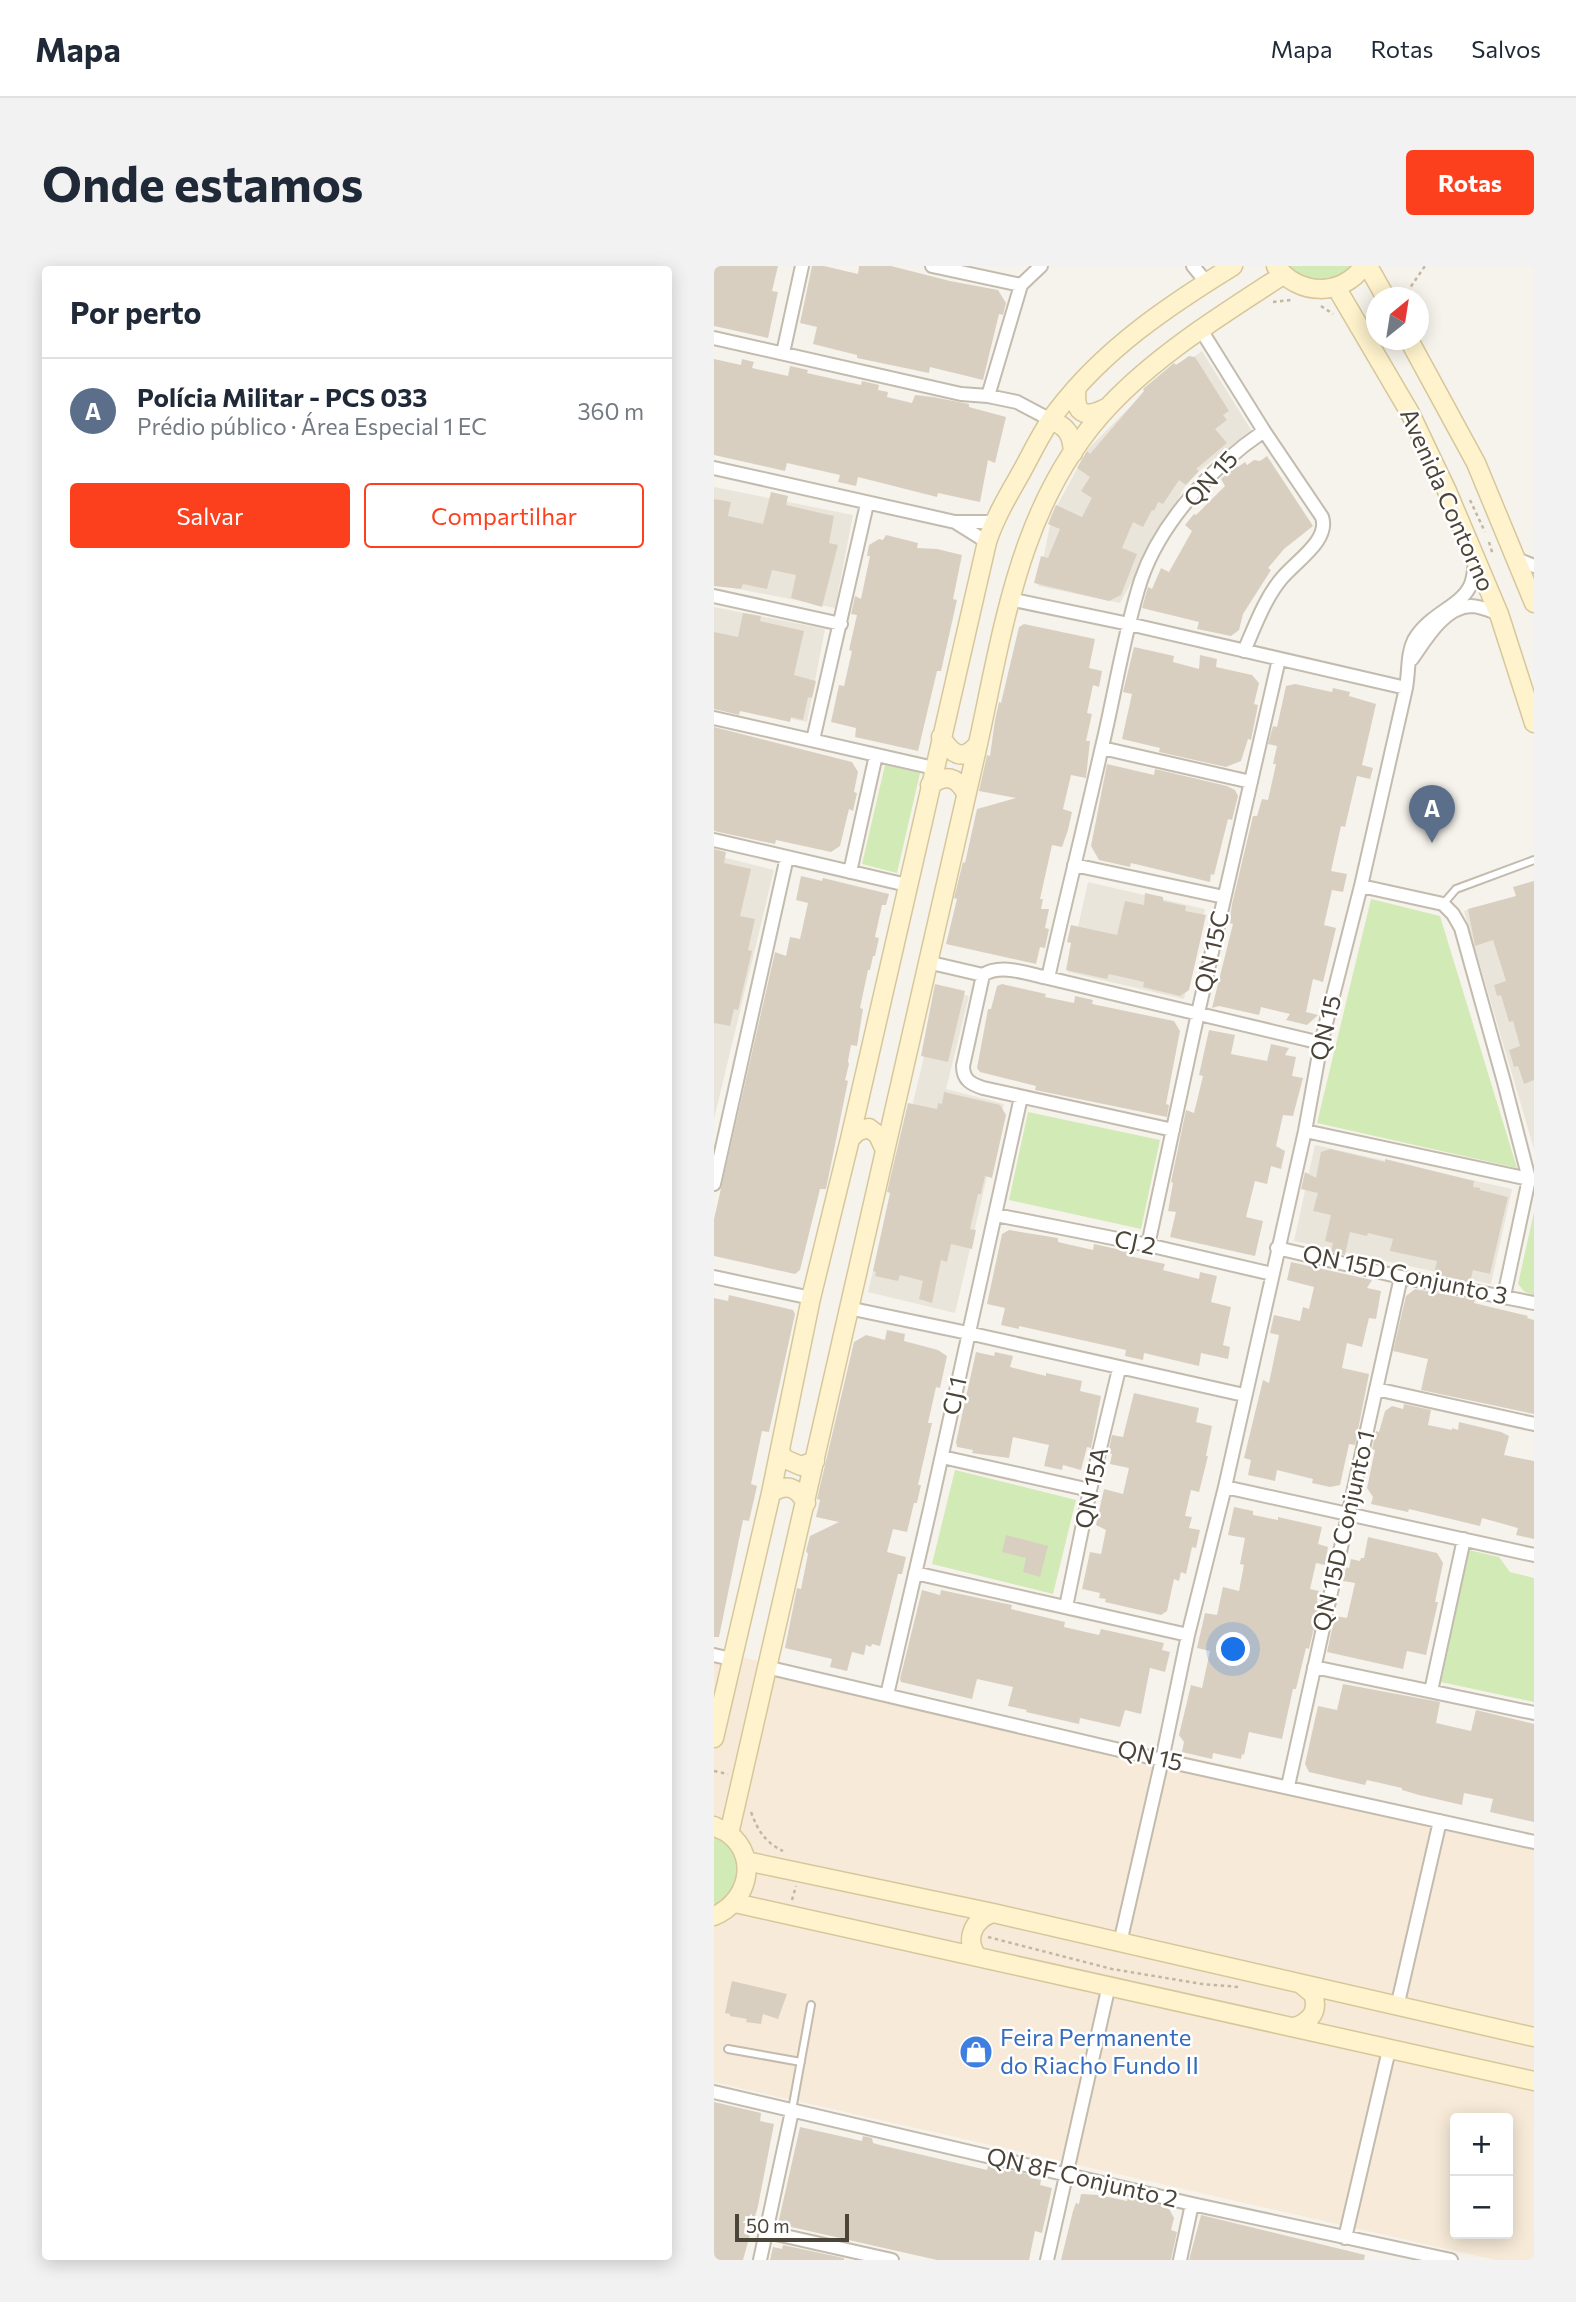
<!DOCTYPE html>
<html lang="pt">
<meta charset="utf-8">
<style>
:root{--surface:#fff;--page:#f2f2f3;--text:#1f2937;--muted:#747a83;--line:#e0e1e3;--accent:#fc3f1d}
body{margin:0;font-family:Commissioner,sans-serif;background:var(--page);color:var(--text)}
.controls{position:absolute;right:21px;bottom:21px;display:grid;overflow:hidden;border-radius:7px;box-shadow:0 4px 18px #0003}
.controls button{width:63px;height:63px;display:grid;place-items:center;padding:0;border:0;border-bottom:2px solid var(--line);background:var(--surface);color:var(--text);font:35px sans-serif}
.compass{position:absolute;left:652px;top:21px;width:63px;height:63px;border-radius:50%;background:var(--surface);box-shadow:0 4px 18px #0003;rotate:30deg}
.scale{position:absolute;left:21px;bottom:18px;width:114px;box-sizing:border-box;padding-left:7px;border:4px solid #4b4439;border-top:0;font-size:19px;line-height:24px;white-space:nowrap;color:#4b4439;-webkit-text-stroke:5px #fff;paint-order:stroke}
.you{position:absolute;left:520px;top:1384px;width:24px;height:24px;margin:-18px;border:5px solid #fff;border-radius:50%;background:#1a73e8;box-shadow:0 0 0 10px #1a73e833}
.badge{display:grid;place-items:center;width:46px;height:46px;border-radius:50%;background:var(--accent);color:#fff;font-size:23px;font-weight:700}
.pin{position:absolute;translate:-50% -58px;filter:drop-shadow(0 2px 4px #0008)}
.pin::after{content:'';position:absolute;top:37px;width:24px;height:21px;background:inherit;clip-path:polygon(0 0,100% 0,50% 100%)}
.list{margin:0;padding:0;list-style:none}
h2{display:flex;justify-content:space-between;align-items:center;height:91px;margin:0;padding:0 28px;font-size:30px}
h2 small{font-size:23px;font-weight:400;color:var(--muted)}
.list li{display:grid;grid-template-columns:46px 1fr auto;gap:21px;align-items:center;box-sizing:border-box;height:105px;padding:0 28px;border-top:2px solid var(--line)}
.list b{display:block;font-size:26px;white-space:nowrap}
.list p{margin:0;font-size:23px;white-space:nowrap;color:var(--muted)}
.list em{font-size:23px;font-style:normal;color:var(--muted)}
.actions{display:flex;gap:14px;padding:21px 28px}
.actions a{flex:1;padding:16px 0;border:2px solid var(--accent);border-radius:7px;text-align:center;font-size:24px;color:var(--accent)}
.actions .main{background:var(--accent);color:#fff}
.map{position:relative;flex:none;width:820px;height:1994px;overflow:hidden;border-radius:7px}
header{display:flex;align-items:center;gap:42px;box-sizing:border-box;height:98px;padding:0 35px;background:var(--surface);border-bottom:2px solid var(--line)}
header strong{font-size:33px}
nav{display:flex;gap:38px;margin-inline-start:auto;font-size:24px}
.intro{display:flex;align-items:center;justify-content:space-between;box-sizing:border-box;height:168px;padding:0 42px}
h1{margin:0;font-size:49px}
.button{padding:18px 32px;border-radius:7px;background:var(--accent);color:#fff;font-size:24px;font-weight:700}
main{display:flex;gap:42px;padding:0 42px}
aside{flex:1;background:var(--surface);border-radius:7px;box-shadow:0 4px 18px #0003}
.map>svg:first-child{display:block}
</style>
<header>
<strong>Mapa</strong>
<nav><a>Mapa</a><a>Rotas</a><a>Salvos</a></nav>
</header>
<div class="intro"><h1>Onde estamos</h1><a class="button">Rotas</a></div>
<main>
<aside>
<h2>Por perto<small></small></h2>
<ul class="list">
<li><span class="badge" style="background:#5c6f8a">A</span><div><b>Polícia Militar - PCS 033</b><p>Prédio público · Área Especial 1 EC</p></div><em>360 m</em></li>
</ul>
<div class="actions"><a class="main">Salvar</a><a>Compartilhar</a></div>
</aside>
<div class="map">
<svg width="820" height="1994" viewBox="0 0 820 1994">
<rect width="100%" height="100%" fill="#f6f3ec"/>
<path fill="#eae5da" d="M488 85 537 164 475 213 406 337 324 320 338 249 374 183 426 131Z
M0 221 139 249 121 342 0 318Z
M0 341 111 363 93 456 0 438Z
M0 589 60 604 0 853Z
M374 616 491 643 470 733 354 706Z
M820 625V883L750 645Z
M226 723 255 730 232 823 290 838 241 1047 154 1026Z
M601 879 798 923 777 1018 580 975Z"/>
<path fill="#f7ead8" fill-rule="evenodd" d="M0 1385 820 1568V1994H781L0 1816ZM741 1852H794V1968H741Z"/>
<path fill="#d2eab5" d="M570 0H641L632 12 602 18Z
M171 499 206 507 183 607 148 598Z
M657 633 726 650 803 902 603 857Z
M314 846 446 874 427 963 295 934Z
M820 946V1029L811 1026 804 1018Z
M241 1204 362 1234 339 1328 218 1298Z
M755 1284 785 1291 796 1306 820 1312V1436L727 1416Z
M0 1567C32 1583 33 1624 0 1639Z"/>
<path fill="#d8cfc1" d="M0 0H64L58 25 64 26 54 72 0 60Z
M98 0H110L144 8 145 0H177L236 15 284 24 292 37 289 49 285 48 269 114 216 101 215 107 143 92V89L99 78 103 61 86 57Z
M475 90 481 91 515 145 509 149 513 154 501 163 513 177 482 203 485 205 472 219 465 214 449 238 444 236 440 245 438 244 429 261 419 256 408 282 423 288 407 329 395 335 320 317 327 290 334 292 346 263 334 258 342 239 368 251 378 232 367 225 376 211 363 202 373 185 376 188 430 125 429 123 460 97 462 99Z
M0 93 27 99 28 93 40 96 38 102 74 110 76 100 94 104 93 107 147 119 148 115 165 119 164 124 174 126 173 131 198 137 201 129 219 131 255 138V141L292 151 281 197 274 194 266 236 224 227 223 231 144 211 142 220 124 216 126 209 73 197 71 205 0 189Z
M553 190 599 260 570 283 554 302 557 304 529 348 525 364 517 370 483 363 485 356 428 342 434 321 438 323 447 302 455 306 478 265 471 259 480 248 482 249 511 220 507 213 523 199 524 201 531 196 533 199 540 194 546 195Z
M57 226 74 230 72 239 120 250 115 277 124 279 108 341 77 332 82 309 58 304 53 323 29 318 27 323 0 320V233L17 236 14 250 49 258Z
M172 269 204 277 203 282 223 283 248 289 239 333 243 334 227 405H223L204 485 141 471 142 462 117 456 125 419 130 420 138 385 135 384 143 349 137 348 141 330 147 333 156 290H153L155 279 165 273 169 274Z
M29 347 47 350 46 355 90 365 80 409 102 415 98 432 94 431 89 454 77 451 76 456 26 445 25 449 0 443V366L24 371Z
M310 358 381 373 375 402 388 405 385 421 379 419 373 447 378 448 372 475H376L372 512 357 509 349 543 358 546 354 564 348 581 338 579 326 633H329L327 643H335L331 662 335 663 331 682 326 681 322 698 232 678 243 633 240 632 249 596 251 597 263 543 302 532 265 525 273 489 276 490 281 454 285 436 287 437 305 361Z
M420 381 460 390 459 396 485 403 486 389 503 393 502 401 538 409 545 417 540 438 544 439 537 474 534 473 527 495 512 501 445 486 446 482 408 473 418 428 409 426Z
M581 418 618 426 619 422 636 426 635 430 662 438 648 499 659 502 656 513 643 510 631 561 627 560 617 605 633 608 629 626 618 624 610 659 622 662 609 716 599 713 592 746 604 749 593 759 572 754 576 748 547 741 545 749 505 740 498 742 519 658 515 657 518 638 539 550H543L548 533 554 534 562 498H559L563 480 554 478 559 460 563 461 572 420Z
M0 461 138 496 144 506 140 526 143 527 139 545 135 543 126 580 117 586 62 574 61 578 0 565Z
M393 498 440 509 441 503 513 520 521 524 524 530 518 554 514 553 500 609 497 608 496 616 417 597 416 601 385 594 377 580Z
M0 583 12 586 10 597 37 603 26 650 41 653 34 684 38 685 24 744 20 743 16 760 0 757Z
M87 610 108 615 109 612 175 628 172 639H168L161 671 165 672 161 690H159L156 704H154L146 742 149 743 143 780 137 779 134 795 135 798 131 814 134 815 112 923H106L86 1004 81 1008 0 990V953L61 686 72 690 76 671 86 673 94 637 82 634Z
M820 615V814L810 818 804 800 800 801 795 784 806 780 799 755 795 756 787 729 783 730 780 719 792 715 779 674 761 680 754 643 802 630 799 621Z
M431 627 449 631V635L472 640 471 645 492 649 475 724 466 730 429 721 430 716 395 708 393 713 352 704 357 677 353 676 357 659 403 669 411 635 430 639Z
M221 718 251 725 234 796 207 790Z
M288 718 332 728 331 731 360 737 361 730 379 734 378 738 460 755 466 765 452 838 455 839 453 851 321 824 322 820 266 806 263 802 274 743H277L283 720Z
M495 764 521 769 517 788 553 795 557 778 575 782 571 789 582 791 578 810 589 812 579 850 569 849 562 880 571 885 567 903 557 900 553 918 541 915 532 951 549 955 541 990 456 971 462 946 454 945 459 917 457 916 472 844 480 847 489 810 485 809Z
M230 826 286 839 292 849 278 912 271 910 267 928H264L256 963 262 964 258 983 237 978 233 996 227 994 218 1037 205 1033 209 1015 186 1009 184 1015 161 1010 162 1006 159 1005 176 927 173 926 194 837 223 843 224 837 228 838Z
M616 883 671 896V893L760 915 759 921 766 922V924L794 931 776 1008 759 1004 756 1016 720 1008 723 995 676 985 679 973 654 967 653 970 636 966 631 989 617 986 619 977 611 975 617 949 599 945 604 927 587 923 591 906 602 912 607 886Z
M295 964 344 972V976L379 984 380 978 416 986 415 990 451 998 449 1004 485 1013 486 1006 503 1010 497 1036 517 1041 509 1079 516 1081 514 1093 487 1087 485 1100 430 1087 429 1094 411 1090 412 1084 305 1060V1063L287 1059 291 1042 273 1038 288 968Z
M577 996 658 1014 653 1022 667 1025 662 1053 655 1052 648 1081 633 1077 628 1102 655 1108 641 1179 635 1178 626 1219 616 1221 598 1217 599 1213 563 1204 561 1215 534 1209 537 1194 530 1192 549 1114 555 1117 565 1069 556 1067 560 1049 586 1055 589 1041 595 1043 600 1021 573 1014Z
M701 1023 761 1034 760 1037 814 1050 813 1052 820 1054V1148L707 1124 714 1093 679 1085 692 1030Z
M15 1029 79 1044 81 1048 55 1166 48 1165 37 1218 43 1220 35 1255 29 1254 5 1371H0V1032L14 1035Z
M173 1064 191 1068 190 1075 224 1084 233 1090 226 1122 222 1121 214 1157H218L204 1219H207L203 1237H200L193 1266 179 1263 173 1286 192 1291 188 1308H184L166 1380 158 1378 157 1381 152 1379 150 1389 138 1386 133 1405 116 1401 118 1393 71 1382 83 1322 87 1323 94 1288 92 1285 96 1270 125 1256 102 1251 106 1234 103 1233 140 1076 152 1069 171 1074Z
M262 1086 280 1090 281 1086 299 1090 296 1101 332 1110V1107L368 1115 366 1125 387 1130 377 1182 373 1181 367 1204 349 1199 348 1204 330 1200 335 1179 299 1171 295 1192 258 1187 259 1184 243 1181 242 1176Z
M420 1127 485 1142 482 1156 498 1160 492 1190H494L485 1226 477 1224 471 1250 478 1251 475 1262 486 1264 482 1282 478 1281 472 1308 467 1306 465 1315 460 1313 453 1345 447 1349 391 1336 392 1333 385 1332 386 1327 368 1323 376 1286 387 1288 392 1264 382 1259 390 1223 409 1228 415 1202 396 1198 398 1188 394 1187 398 1169 409 1171Z
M690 1138 717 1144 714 1159 738 1164V1162L744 1164 745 1156 787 1166 795 1170 790 1189 820 1195V1273L802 1269 804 1262 768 1252 766 1260 695 1243 694 1246 657 1238 659 1231 653 1222 661 1184 658 1183 662 1165 665 1166 671 1145 678 1140 689 1143Z
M520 1241 539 1245V1249L564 1254V1251L608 1261 604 1278 614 1281 611 1299 602 1297 596 1323 605 1325 603 1335 605 1341 595 1383 592 1382 582 1423H579L568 1473 535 1466 530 1489 528 1488 527 1493 499 1487 498 1493 468 1486 470 1476 465 1469 477 1419 488 1422 496 1385 483 1382 491 1347 503 1349 509 1321 525 1325 530 1299 526 1298 531 1272 514 1269Z
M292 1269 334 1280 326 1311 309 1306 312 1292 288 1286Z
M654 1271 723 1287 729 1297 721 1336H724L712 1389 693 1385 689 1403 613 1386 621 1350 633 1352 641 1317 629 1315 632 1301 635 1302 637 1293 646 1295 647 1292H650Z
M208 1324 226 1329 227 1324 298 1339 297 1343 351 1356 350 1361 385 1369 387 1363 450 1377 448 1384 456 1386 451 1406 436 1402 427 1448 411 1444 406 1461 366 1452 365 1458 312 1446 313 1444 294 1440 299 1421 263 1413 258 1433 187 1416 186 1413Z
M629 1418 726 1436 722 1457 757 1465 762 1444 820 1458V1556L776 1546 779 1533 750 1527 748 1539 705 1529 688 1524V1522L653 1514 651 1519 595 1506 591 1498 604 1440 623 1444Z
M18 1715 73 1728 64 1753 49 1748 47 1758 32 1756 33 1753 16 1750V1748L11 1747Z
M0 1836 47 1847 46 1855 60 1858 44 1940 29 1994H0Z
M86 1861 148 1875 149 1870 158 1872 159 1877 166 1879 273 1904 274 1899 317 1909 316 1912 327 1914 326 1919 338 1922 328 1967 321 1965 315 1994H223L64 1958Z
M367 1928 385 1929 413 1935 414 1932 454 1941 460 1952 457 1964 463 1966 457 1994H347L359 1945 362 1937 365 1938Z
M487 1949 651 1989 650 1994H475Z
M69 1979 130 1992V1994H56L59 1981 68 1983Z"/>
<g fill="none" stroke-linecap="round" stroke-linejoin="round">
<defs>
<path id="lane" d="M729 638 742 623 820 594
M14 1783 87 1796
M78 1844 97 1739"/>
<path id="street" d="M218 0 307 19
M479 0 493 17
M487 64 550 165 608 251C616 274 582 295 568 312 551 332 541 360 530 385
M0 72 247 128 274 130 307 19 327 0
M69 87 88 0
M274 130 303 136 337 154
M0 202 241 256H280
M241 256 273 276
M803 293 820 300
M0 330 127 358
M295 333 415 358 692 422
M698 393C712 373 730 341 757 340 766 340 777 345 785 348
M0 452 220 502
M99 474 153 238
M388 482 537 516
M0 574 193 619
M360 599 510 631
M136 606 162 489
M647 620 729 638 739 648 747 662 790 816 815 913 790 1030
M213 696 269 709C287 697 314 708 334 712L607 777
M269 709 249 800C249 814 257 818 269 822L459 864
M334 712C351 636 370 561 387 485 401 428 409 370 427 314 447 255 500 199 550 165
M591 865 815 913
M0 918 73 591
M282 949 434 979 558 1008
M434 979 484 747 565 393
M563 982 687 1011 820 1037
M0 1011 97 1032
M134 1042 254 1067 530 1129
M662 1123 820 1158
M228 1191 376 1224
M511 1221 820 1289
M201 1307 474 1369
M352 1341 376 1224 405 1103
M0 1389 17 1393
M52 1401 448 1494 820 1576
M600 1401 820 1447
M717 1425 750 1273
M173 1429 216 1243 307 831
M574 1520 687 1011
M406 1677 448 1494 474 1369 511 1221 591 865 607 777 647 620 692 422C695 406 693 388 700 374 715 348 745 341 755 322 760 314 760 304 761 295
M683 1741 726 1555
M0 1826 478 1938 737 1994
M53 1966 178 1994
M631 1972 675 1784
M46 1994 78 1845
M333 1994 395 1719
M466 1994 478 1938"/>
<path id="secondary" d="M562 0C585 30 627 31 650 0
M654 0 672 32
M622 21 696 147 733 225 785 348 820 457
M695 74 762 197 820 337
M363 121C359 146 369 154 392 142
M337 154C354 161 358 169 359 187
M227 471C238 489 249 496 264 478
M216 519C232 508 242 510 252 527
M136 873 144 865 155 862 164 869 170 882
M66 1186 71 1193 87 1200 101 1195
M57 1227C73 1217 83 1221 92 1237
M0 1472 57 1227 97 1032 136 873 273 276C281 251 295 228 308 205 319 185 329 163 343 145 390 83 454 40 519 0
M0 1560C5 1563 11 1565 15 1568 46 1592 33 1637 0 1650
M15 1568 264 478C290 358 307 233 395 140 444 88 509 48 569 9
M32 1595 279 1647 820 1771
M21 1637 820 1815
M263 1690C250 1673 260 1653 279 1647
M581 1761C597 1755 605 1745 599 1728L587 1718"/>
</defs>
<use href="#lane" stroke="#c2bbae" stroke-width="10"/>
<use href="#street" stroke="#c2bbae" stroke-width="16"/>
<use href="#secondary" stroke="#d6c79b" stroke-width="21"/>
<path stroke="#c4b79f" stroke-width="2.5" stroke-dasharray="3.5 3.5" stroke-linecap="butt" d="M689 32 711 0
M559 36 577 34
M607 40 619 48
M756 234 771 266
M775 276 779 289
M0 1505 14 1508
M37 1546C44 1565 51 1576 69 1585
M78 1634 82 1620
M274 1671 398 1703 488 1718 525 1721"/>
<use href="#lane" stroke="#fff" stroke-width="6"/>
<use href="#street" stroke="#fff" stroke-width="12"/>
<use href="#secondary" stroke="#fff3cd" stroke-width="18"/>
</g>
<defs>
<symbol id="shop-disc" viewBox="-11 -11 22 22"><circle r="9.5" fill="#3f7fe0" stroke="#fff"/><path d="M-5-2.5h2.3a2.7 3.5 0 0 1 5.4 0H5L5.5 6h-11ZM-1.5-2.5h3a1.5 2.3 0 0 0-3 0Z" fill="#fff"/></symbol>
</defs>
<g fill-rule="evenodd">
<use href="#shop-disc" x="243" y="1767" width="38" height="38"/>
</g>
<g text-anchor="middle" stroke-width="5" stroke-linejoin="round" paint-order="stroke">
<g font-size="24" fill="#4b4439" stroke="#fff">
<text transform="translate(497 213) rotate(-47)" y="8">QN 15</text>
<text transform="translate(733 234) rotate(66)" y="8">Avenida Contorno</text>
<text transform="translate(498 686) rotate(-77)" y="8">QN 15C</text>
<text transform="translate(612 762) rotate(-77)" y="8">QN 15</text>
<text transform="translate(421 977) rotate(12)" y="8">CJ 2</text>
<text transform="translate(691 1009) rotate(12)" y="8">QN 15D Conjunto 3</text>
<text transform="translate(241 1130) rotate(-78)" y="8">CJ 1</text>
<text transform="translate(378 1222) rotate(-78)" y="8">QN 15A</text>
<text transform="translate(630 1265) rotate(-77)" y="8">QN 15D Conjunto 1</text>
<text transform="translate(436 1490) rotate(13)" y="8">QN 15</text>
<text transform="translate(368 1912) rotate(13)" y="8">QN 8F Conjunto 2</text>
</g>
<g font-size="24" fill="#366cbe" stroke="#fff" text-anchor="start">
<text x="286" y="1780">Feira Permanente<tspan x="286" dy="28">do Riacho Fundo II</tspan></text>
</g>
</g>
</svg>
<div class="controls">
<button>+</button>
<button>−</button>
</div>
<svg class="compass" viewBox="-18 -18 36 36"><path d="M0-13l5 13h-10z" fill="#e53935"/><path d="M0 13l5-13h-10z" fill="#747a83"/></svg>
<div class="scale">50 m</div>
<div class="you"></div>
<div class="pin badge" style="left:718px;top:577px;background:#5c6f8a">A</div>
</div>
</main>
